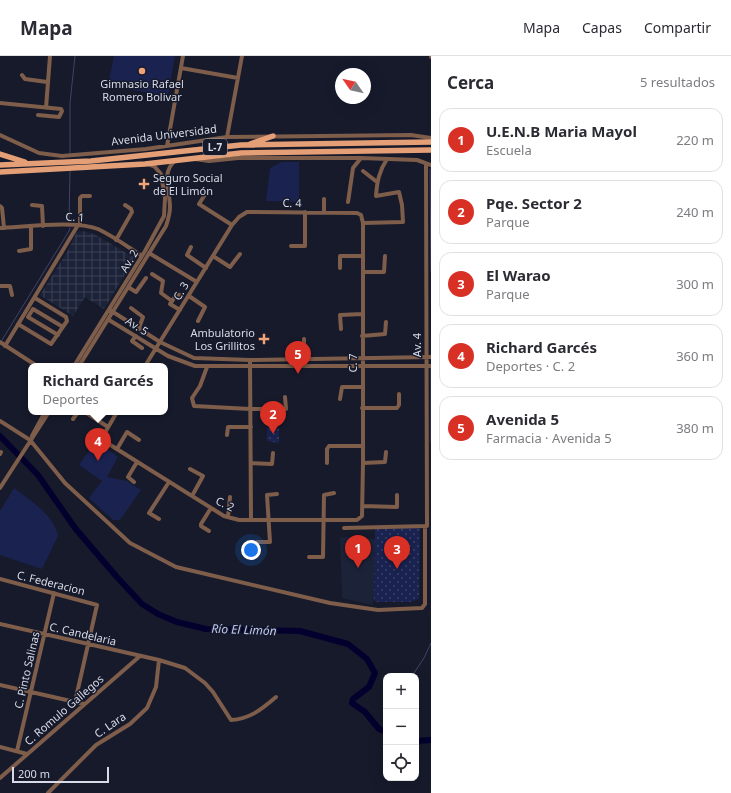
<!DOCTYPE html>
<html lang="es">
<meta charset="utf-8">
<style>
:root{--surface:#fff;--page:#f2f2f3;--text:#2b2b33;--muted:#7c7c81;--line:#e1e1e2;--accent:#d93025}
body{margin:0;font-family:"Noto Sans",sans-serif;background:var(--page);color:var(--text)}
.controls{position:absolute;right:12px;bottom:12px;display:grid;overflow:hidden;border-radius:8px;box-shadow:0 4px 16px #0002}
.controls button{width:36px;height:36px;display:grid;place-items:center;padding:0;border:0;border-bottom:1px solid var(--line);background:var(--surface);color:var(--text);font:20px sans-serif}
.compass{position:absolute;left:335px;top:12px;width:36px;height:36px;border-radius:50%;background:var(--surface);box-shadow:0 4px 16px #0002;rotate:304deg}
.scale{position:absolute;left:12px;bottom:10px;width:97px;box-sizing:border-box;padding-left:4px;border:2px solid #d7dbe7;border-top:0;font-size:11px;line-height:14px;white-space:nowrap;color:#d7dbe7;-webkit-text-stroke:3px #161a2b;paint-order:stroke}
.you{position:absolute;left:251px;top:494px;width:14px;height:14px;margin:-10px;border:3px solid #fff;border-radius:50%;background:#1a73e8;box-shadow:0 0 0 6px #1a73e833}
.badge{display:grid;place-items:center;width:26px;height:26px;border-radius:50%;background:var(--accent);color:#fff;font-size:13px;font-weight:700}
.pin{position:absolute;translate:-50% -33px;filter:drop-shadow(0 1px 2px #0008)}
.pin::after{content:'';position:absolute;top:21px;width:14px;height:12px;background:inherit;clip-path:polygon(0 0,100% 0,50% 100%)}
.popup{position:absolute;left:28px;top:307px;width:140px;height:52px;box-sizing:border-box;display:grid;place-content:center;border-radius:8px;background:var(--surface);filter:drop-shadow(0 1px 3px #0005);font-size:13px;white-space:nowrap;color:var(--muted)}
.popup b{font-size:15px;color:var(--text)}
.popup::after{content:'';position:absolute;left:50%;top:100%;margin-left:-8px;border:8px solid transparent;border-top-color:var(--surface)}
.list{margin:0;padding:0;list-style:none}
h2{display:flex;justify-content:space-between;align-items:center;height:52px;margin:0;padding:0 16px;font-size:17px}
h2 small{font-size:13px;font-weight:400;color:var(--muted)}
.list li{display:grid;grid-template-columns:26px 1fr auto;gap:12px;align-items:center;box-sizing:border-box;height:64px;margin:0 8px 8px;padding:0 8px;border:1px solid var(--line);border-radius:12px}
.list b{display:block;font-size:15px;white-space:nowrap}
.list p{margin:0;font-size:13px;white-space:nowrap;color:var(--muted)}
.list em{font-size:13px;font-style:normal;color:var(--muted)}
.icon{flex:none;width:22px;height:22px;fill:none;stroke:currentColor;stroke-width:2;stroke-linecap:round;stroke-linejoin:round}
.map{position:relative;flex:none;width:431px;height:737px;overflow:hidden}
header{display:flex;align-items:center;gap:24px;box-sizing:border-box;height:56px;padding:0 20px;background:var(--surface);border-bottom:1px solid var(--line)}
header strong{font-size:19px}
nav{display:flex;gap:22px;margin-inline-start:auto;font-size:14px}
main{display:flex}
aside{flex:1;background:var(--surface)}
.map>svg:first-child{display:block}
</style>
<header>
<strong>Mapa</strong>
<nav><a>Mapa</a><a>Capas</a><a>Compartir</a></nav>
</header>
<main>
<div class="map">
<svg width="431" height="737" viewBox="0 0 431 737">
<defs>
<pattern id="industrial-grid" width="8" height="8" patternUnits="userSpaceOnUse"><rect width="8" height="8" fill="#1c2238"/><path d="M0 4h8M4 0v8" fill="none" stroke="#3c4255"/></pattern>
<pattern id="green-dots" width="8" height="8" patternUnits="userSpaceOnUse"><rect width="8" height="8" fill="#1a2250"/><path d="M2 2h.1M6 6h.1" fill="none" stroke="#3b4269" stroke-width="1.8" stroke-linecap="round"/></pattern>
</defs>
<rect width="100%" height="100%" fill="#161a2b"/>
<path fill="#1c2238" d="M340 481 375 483 374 543 372 549 342 542Z"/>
<path fill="url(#industrial-grid)" d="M83 175 94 178 135 202 104 253 85 241 73 260 40 239 67 196 77 176Z"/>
<path fill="url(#green-dots)" d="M267 370H279V387L267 385Z
M420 470 419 543 410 546H376L374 543 375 471Z"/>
<path fill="#1a2250" d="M114 0H175L168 40 108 30Z
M282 106H299V146L266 145 270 112Z
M96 385 118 401 107 421 127 425 141 434 120 464H113L89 442 102 425 79 409Z
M14 432C29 443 55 460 58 480L42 513 0 499V455Z"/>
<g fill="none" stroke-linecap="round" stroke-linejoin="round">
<path stroke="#434265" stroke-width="1" d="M70 97V47L75 0
M430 113 431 215
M69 167 70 114
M2 284 69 175 70 172
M431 312V386
M412 620 424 602 431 587
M385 675 386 667"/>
<path stroke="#03002d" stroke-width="6" d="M0 380 38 419 75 472 116 520 142 548 158 558 177 566 206 573 300 575 348 588 367 603 375 617 369 631 353 643 352 647 365 656 379 673 386 676
M416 685 431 684"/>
<path stroke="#7e5d4a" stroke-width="4" d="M431 0V1
M181 12 238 22
M22 19 25 23 47 26
M0 47 61 53 62 55 59 61 38 59
M46 52 50 0
M0 79 39 97 62 100 146 93 227 81 411 79 431 82
M227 81 242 0
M167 90 183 0
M195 103 209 105 238 102H361L417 104 431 109
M363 115 377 126
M206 137 199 148 232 169
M324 143V156
M348 146 353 112 361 102
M32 149 42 150 43 170
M0 150 2 152 4 172
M363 167 403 166 402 149 399 136 376 140C377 126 379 115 387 103
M80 169V142L82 140H90
M0 172C24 171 76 164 98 173 113 180 128 191 142 200
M116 184 132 156 131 153 125 149
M291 190H305V156
M191 191 187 199 206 212
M19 195 31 193V171
M149 197 197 226
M213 200 230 211 240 198
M340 212V200H362
M363 216H384L385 200
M152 218 163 225 161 237 172 245
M0 230H10L12 239
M128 231 136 236 146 222
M189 240 205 251 198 265
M131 252 143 261 139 272
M110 254 160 286 194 302 250 304 431 301
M180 254 170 248 177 238 182 240
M109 264 168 300 195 310H431
M18 268 51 288 67 265 66 261 35 242
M341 273 340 259 362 258
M58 279 28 261 33 253 63 271
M136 280 132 285 142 292
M362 280 385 278 386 266
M304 283V303
M0 286 37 310
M5 290 78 169
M250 304 251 464
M74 310 145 195 164 160 165 142 161 118 155 111 148 108
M79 310 166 170C168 164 170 158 170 151 170 135 161 116 175 105
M207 311 200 330 192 342 194 350 250 353H286L285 341
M340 343 342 331H362
M362 352H397L399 349V338
M85 356 108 371
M117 356 103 380 104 385 224 460 239 464H357L362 460 363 407V167L361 159 357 157 247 156 239 161 232 169 145 310
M73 363 78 356
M0 365 30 384 65 427 130 487 176 511 330 547 378 554 422 552 425 548V470
M227 379 228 371H251
M32 380 45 356
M117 393 127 376 139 384
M0 398 1 396
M251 407 272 408 273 397
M327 407V393L329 390H363
M363 407 385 406 386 396
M190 413 203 420 192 440
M134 426 128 421 137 406
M0 432 49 356
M363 450 397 451V439
M228 461 230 441
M159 463 149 457 169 426
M344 472 427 470 426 108
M209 475 201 470V468L211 452
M257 486H270L267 439 277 438
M309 501H323L324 439 334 437
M0 523 97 549 75 646
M0 568 159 604 185 612 205 627 213 636 231 664C250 663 262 653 276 641
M0 629 84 648
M0 691 27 698
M17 695 54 537
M0 722 140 600
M48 737 96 689 130 668 147 652 156 631 159 604"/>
<path stroke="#e59f77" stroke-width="5.5" d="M250 88 273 80
M0 98 25 106
M0 109 91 105 241 89 431 86
M0 116 145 108 241 97 431 94"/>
</g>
<g fill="#efa377" stroke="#161a2b" stroke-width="1.5">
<circle cx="142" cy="15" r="4"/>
<path d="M142 122h4v4h4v4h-4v4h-4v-4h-4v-4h4z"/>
<path d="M262 277h4v4h4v4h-4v4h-4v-4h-4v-4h4z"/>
</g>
<g text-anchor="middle" stroke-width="3" stroke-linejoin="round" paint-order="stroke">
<rect fill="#161a2b" stroke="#9da1af" stroke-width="1" x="203" y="83" width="24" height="16" rx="3"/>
<g font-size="10" font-weight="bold" fill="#d7dbe7">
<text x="215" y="95">L-7</text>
</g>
<g font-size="11" fill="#d7dbe7" stroke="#161a2b">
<text x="142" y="32">Gimnasio Rafael<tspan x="142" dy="13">Romero Bolivar</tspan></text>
<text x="153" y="126" text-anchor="start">Seguro Social<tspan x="153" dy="13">de El Limón</tspan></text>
<text x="255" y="281" text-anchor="end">Ambulatorio<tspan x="255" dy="13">Los Grillitos</tspan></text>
</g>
<g font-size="11" fill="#d7dbe7" stroke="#161a2b">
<text transform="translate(164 79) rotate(-7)" y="4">Avenida Universidad</text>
<text transform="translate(292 147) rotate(1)" y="4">C. 4</text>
<text transform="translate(75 161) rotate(3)" y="4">C. 1</text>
<text transform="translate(129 205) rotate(-59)" y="4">Av. 2</text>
<text transform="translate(181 235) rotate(-59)" y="4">C. 3</text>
<text transform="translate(137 270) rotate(32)" y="4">Av. 5</text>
<text transform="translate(417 289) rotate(-90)" y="4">Av. 4</text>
<text transform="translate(353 307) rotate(-90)" y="4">C. 7</text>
<text transform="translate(225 448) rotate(25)" y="4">C. 2</text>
<text transform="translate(51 527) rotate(14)" y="4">C. Federacion</text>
<text transform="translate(83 578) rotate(13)" y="4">C. Candelaria</text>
<text transform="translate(27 614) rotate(-77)" y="4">C. Pinto Salinas</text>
<text transform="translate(64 654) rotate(-41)" y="4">C. Romulo Gallegos</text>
<text transform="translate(110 669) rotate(-34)" y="4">C. Lara</text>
</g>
<g font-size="12" font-style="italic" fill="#bdc9f2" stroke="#161a2b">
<text transform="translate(244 574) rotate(2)" y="4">Río El Limón</text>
</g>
</g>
</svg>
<div class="controls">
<button>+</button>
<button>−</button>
<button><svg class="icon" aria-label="locate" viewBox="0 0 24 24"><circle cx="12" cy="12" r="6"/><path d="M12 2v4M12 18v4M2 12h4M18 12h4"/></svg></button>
</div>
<svg class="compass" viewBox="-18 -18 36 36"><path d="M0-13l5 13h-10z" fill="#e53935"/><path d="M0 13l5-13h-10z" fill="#7c7c81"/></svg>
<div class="scale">200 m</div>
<div class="you"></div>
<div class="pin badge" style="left:358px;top:512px">1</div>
<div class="pin badge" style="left:273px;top:378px">2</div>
<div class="pin badge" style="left:397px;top:513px">3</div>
<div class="pin badge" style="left:98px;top:405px">4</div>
<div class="popup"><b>Richard Garcés</b>Deportes</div>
<div class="pin badge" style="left:298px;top:318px">5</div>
</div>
<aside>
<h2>Cerca<small>5 resultados</small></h2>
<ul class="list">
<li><span class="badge">1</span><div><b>U.E.N.B Maria Mayol</b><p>Escuela</p></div><em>220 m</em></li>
<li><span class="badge">2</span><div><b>Pqe. Sector 2</b><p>Parque</p></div><em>240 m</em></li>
<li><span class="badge">3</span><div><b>El Warao</b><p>Parque</p></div><em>300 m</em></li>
<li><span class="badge">4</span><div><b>Richard Garcés</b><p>Deportes · C. 2</p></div><em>360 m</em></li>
<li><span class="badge">5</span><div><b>Avenida 5</b><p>Farmacia · Avenida 5</p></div><em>380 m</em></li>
</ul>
</aside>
</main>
